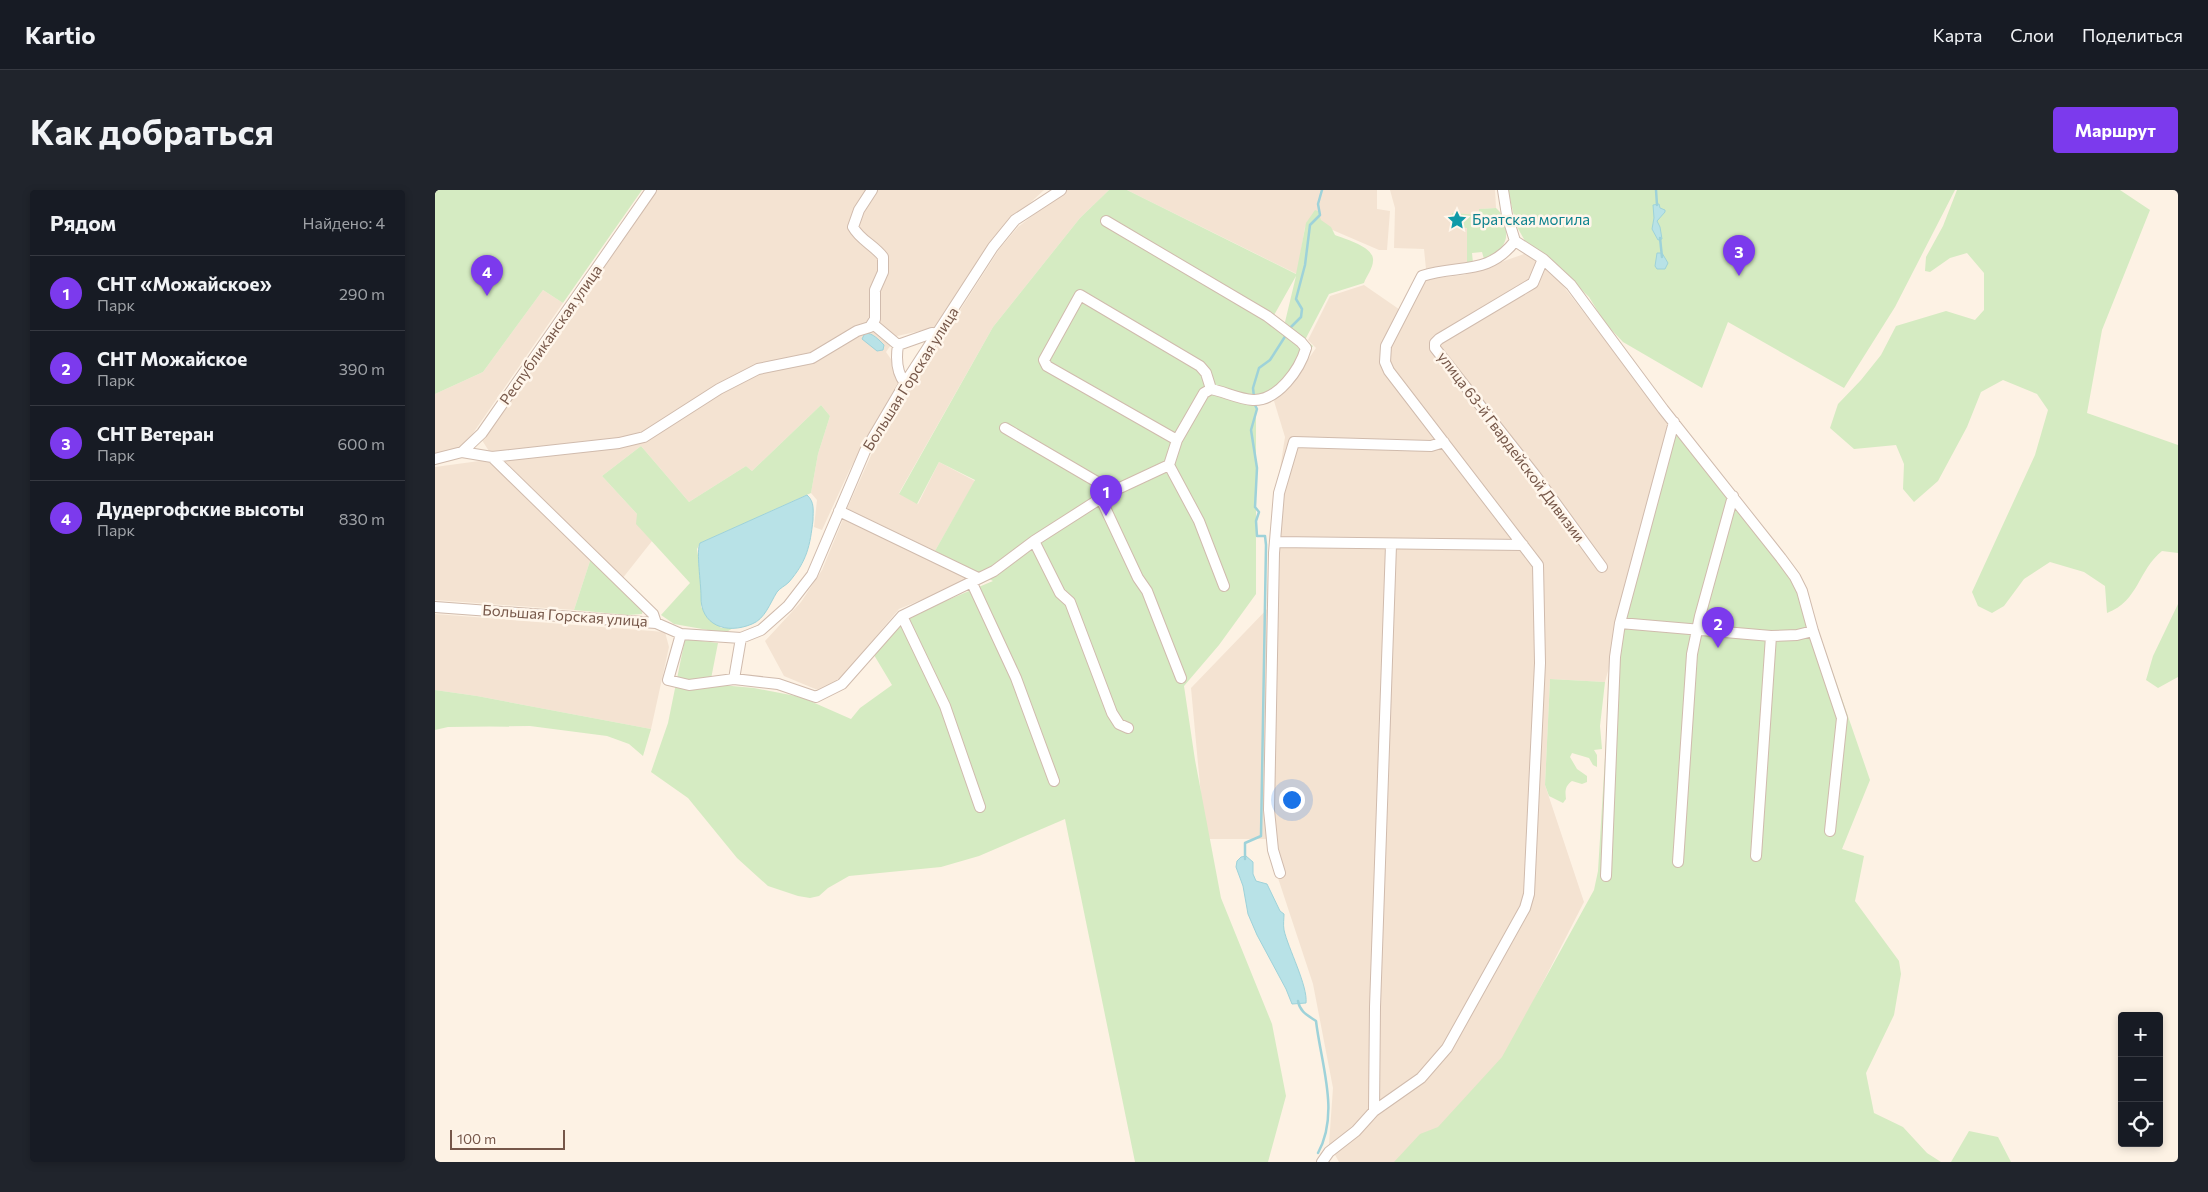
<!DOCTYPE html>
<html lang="ru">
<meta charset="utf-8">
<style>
:root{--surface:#171b24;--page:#20242c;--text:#f1f3f6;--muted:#9ea1a6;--line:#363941;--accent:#7c3aed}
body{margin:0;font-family:Commissioner,sans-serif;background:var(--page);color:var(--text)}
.controls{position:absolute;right:15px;bottom:15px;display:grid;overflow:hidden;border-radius:5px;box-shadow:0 2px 8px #0003}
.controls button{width:45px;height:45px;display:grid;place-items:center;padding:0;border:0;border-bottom:1px solid var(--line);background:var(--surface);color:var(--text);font:25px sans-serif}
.scale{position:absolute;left:15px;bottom:12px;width:115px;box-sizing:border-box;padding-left:5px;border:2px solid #765749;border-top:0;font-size:14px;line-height:18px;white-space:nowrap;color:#765749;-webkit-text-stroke:4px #fff6eb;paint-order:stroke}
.you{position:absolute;left:856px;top:609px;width:18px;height:18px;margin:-12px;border:4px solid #fff;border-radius:50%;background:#1a73e8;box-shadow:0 0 0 8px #1a73e833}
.badge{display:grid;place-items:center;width:32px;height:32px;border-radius:50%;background:var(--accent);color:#fff;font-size:16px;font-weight:700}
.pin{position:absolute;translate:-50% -41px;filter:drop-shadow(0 1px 2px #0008)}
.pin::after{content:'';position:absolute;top:26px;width:18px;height:15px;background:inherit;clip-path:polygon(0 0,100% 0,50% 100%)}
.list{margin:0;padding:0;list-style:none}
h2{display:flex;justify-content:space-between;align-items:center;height:65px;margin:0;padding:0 20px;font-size:21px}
h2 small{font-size:16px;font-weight:400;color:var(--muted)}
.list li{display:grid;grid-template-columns:32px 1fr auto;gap:15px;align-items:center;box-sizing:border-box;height:75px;padding:0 20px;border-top:1px solid var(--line)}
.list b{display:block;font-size:19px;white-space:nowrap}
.list p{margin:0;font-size:16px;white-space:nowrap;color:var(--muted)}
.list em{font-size:16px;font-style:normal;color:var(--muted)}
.icon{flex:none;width:28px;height:28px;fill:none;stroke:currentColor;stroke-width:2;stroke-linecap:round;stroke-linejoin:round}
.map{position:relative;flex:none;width:1743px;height:972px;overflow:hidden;border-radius:5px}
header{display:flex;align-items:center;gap:30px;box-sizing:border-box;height:70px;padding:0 25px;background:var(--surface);border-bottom:1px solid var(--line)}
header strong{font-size:24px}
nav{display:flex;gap:28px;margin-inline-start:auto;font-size:18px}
.intro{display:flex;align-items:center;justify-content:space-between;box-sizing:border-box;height:120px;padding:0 30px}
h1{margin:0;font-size:35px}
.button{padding:12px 22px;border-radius:5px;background:var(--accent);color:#fff;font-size:18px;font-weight:700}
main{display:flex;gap:30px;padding:0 30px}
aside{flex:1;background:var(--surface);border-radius:5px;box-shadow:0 2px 8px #0003}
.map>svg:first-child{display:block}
</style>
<header>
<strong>Kartio</strong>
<nav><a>Карта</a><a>Слои</a><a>Поделиться</a></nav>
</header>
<div class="intro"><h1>Как добраться</h1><a class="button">Маршрут</a></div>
<main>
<aside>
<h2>Рядом<small>Найдено: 4</small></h2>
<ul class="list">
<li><span class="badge">1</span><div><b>СНТ «Можайское»</b><p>Парк</p></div><em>290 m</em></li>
<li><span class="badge">2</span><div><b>СНТ Можайское</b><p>Парк</p></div><em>390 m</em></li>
<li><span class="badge">3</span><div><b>СНТ Ветеран</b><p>Парк</p></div><em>600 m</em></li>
<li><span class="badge">4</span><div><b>Дудергофские высоты</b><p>Парк</p></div><em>830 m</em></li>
</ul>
</aside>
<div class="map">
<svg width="1743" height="972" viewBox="0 0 1743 972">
<rect width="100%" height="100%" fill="#fdf2e4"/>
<path fill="#f4e3d2" d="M215 0H609L565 41 499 138 462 146 451 162 469 188 445 226 415 279 387 340 379 337 382 310 376 303 383 264 395 226 386 215 317 281 311 276 254 312 206 256 167 286 202 324V334L217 351 187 389 156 368 139 420 0 410V277L59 269 45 247Z
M630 0H674L645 28 558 137 464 303 483 314 504 272 540 291 500 361 412 319 446 243 565 58 583 37Z
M692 0H942V19L955 21 952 60H944L879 32 870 37 862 84Z
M955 0H1060L1061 18 1045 19 1044 25 1032 38V74L991 79 989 59 959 58 960 18Z
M1092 63 1119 84 1235 234 1181 427 1176 470 1170 492 1115 489 1110 595 1149 712 1043 919 973 972H904L894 954 898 898 878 794 843 688 839 649H770L756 498 836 415 842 298 850 247 839 211 854 197 881 158 873 150 895 106 929 95 971 124 991 89 1029 85Z
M108 100 128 113 34 249 23 259 0 263V204L48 182Z
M409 327 531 386 528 393 464 419 406 488 385 501 349 486 330 451 366 412 387 380Z
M0 424 230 442 234 457 216 539 42 506 0 500Z"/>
<path fill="#d5ebc2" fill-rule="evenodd" d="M0 0H207L128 113 108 100 48 182 0 204Z
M674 0H692L861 84 871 33 880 20 883 21 886 30 896 37 900 45C910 49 940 57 938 71 938 78 931 87 929 93L894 104 870 150 878 156 853 195 821 211V404L784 455 749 496 760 570 786 708 837 834 851 906 833 972H700L630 629 544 666 506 677 414 686 393 698 384 706 375 708 363 706 333 696 302 668 253 608 216 582 233 533 250 449 283 453 275 494 319 498 366 507 416 529 425 518 457 495 439 465 472 427 558 391 500 361 540 290 504 272 482 314 464 304 558 137 645 28ZM861 86 850 132 851 136 838 127Z
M1073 0H1520L1460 117 1409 198 1293 132 1267 198 1188 152 1170 133 1154 107 1111 65 1090 51 1081 35Z
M1522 0H1685L1715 20 1667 140 1652 223 1743 255V363L1727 361C1703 380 1704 411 1672 423L1670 396 1649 382 1615 372 1589 389 1569 416 1557 423 1543 416 1537 402 1600 265 1613 220 1602 204 1568 190 1546 202 1532 237 1503 291 1479 312 1468 299 1469 274 1461 255 1419 259 1395 238 1403 214 1426 190 1446 165 1461 136 1511 121 1540 130 1549 120V83L1532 63 1515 68 1495 82 1490 81 1491 67 1508 36Z
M1061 18C1067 23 1068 28 1070 36 1075 54 1064 62 1049 69L1047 62 1037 63 1038 73 1032 74V38L1016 36 1017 23 1044 25V19Z
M386 215 395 226 383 264 376 303 265 353 262 359 266 385V417L286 438H298L290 443 239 434 226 425 255 393 201 334 202 324 167 286 206 256 254 312 311 276 317 281Z
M1235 234 1365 387 1435 590 1407 659 1429 666 1420 711 1464 771 1466 784 1459 825 1431 883 1439 923 1468 937 1492 963 1506 972H959L985 944 1003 937 1067 867 1159 700 1163 681 1176 470 1181 427Z
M156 368 208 419 207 424 193 425 139 420Z
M1743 414V487L1723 498 1711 490 1718 466Z
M1115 489 1170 492 1165 536 1167 559 1159 560 1162 565V577L1158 575 1154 568 1137 563 1135 567 1142 579 1152 586V592L1147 594 1137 591C1130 596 1130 601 1131 609L1128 613 1114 606 1110 595Z
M0 500 42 506 216 539 208 566 194 554 172 546 95 536 13 537 0 540Z
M1534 941 1563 947 1576 972H1516Z"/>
<path fill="#b8e2e7" stroke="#9ed2d9" d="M1224 14 1225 18 1230 20V22L1222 31 1225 37 1227 49 1223 50 1217 39 1219 28 1218 15Z
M1222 63H1227L1233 73 1230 79H1222L1220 76Z
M430 143C438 143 444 150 449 155L448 160 442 161 427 149Z
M372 305C380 312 378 321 378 330 375 356 372 371 354 392 350 396 345 398 342 402 335 413 330 429 317 434 291 445 265 435 266 406 266 393 261 361 265 353Z
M811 666 818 672V684L821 691 832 694 845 721 849 724C849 729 848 734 849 740 853 758 873 796 871 813L857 814 851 799 822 745 813 724 808 696 801 677 802 671 806 667Z"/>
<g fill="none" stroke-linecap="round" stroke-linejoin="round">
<path stroke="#9ed2d9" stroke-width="2.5" d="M1221 0 1222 15
M1225 48 1227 67
M854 139 866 127 867 119 861 109 870 75 875 35 885 25 883 14 887 0
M819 207 818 198 824 178 835 170 851 145
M810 669V653L826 646 831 355 830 346H822L821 331 824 322 820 317 822 278 816 240 822 219 819 213
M863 811C865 822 872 825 881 831 886 874 905 923 883 963"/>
<defs>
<path id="minor" d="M1068 0 1072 25 1080 51 1108 69 1136 95 1228 219 1346 368 1360 387 1367 401 1378 441 1407 528 1395 641
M1108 69 1098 93 1004 149 1000 153V158L1100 285 1167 377
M438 134 463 155
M463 155 497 143 503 144
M463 155C461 168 461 182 470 193
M570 238 669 296 674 303
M742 250 612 176 609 170 645 105 765 176 771 183 776 199
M27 262 57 267 184 253 209 247 284 199 323 179 377 168 422 141 435 137 440 129V100L448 82V67C439 55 425 50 418 37L424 20 437 0
M57 267 218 424 221 433
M0 269 27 262 47 243 216 0
M734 275 764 331 789 396
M666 309 703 388 712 401 746 488
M404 321 543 388
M599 351 625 403 635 412 677 523 684 534 693 538
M841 352 1088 355
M536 391 581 488 619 591
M0 417 221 433 246 444 306 448 326 440 353 416 377 385 430 261 470 193 558 57 580 30 626 0
M467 426 510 516 545 617
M1185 433 1336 446 1362 445 1378 441
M246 444 233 490 254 495 299 489 343 494 381 507 407 494 467 426 559 381 599 351 674 303 734 275 742 250 769 203 776 199C790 202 804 209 818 210 843 211 865 179 871 158L866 152 832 126 671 31
M299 489 306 448
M1321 666 1336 446
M1243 672 1257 464 1265 426 1298 306
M845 683 838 660 834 620 839 363 844 303 859 252 996 256 1009 252
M1171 686 1180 467 1185 433 1239 232
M939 921 940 817 956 355
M887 972 894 962 921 941 939 921 986 888 1012 858 1090 718 1094 704 1105 473 1103 375 954 181 950 172 951 156 987 86C1024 74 1053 86 1080 51"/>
</defs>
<use href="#minor" stroke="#d0bbad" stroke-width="12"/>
<use href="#minor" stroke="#fff" stroke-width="10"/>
</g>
<defs>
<symbol id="sight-bare" viewBox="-9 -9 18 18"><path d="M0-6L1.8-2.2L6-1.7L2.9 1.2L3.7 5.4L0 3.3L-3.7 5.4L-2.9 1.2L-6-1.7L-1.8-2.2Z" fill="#0f9aa8" stroke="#fff6eb" stroke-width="2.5" paint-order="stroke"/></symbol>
</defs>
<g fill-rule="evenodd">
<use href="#sight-bare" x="1008" y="16" width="28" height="28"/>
</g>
<g text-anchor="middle" stroke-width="5" stroke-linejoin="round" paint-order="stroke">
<g font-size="15" fill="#0d838f" stroke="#fff6eb" text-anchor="start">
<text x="1037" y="35">Братская могила</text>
</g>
<g font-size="15" fill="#765749" stroke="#fff6eb">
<text transform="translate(116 145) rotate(-55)" y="5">Республиканская улица</text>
<text transform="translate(476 189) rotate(-58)" y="5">Большая Горская улица</text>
<text transform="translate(1076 257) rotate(53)" y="5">улица 63-й Гвардейской Дивизии</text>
<text transform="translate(130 426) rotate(4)" y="5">Большая Горская улица</text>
</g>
</g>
</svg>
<div class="controls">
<button>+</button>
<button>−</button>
<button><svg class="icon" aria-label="locate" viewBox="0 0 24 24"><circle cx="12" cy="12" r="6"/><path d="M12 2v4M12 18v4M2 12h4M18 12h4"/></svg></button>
</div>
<div class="scale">100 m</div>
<div class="you"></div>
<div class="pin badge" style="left:671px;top:326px">1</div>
<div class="pin badge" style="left:1283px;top:458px">2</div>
<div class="pin badge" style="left:1304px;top:86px">3</div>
<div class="pin badge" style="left:52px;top:106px">4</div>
</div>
</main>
